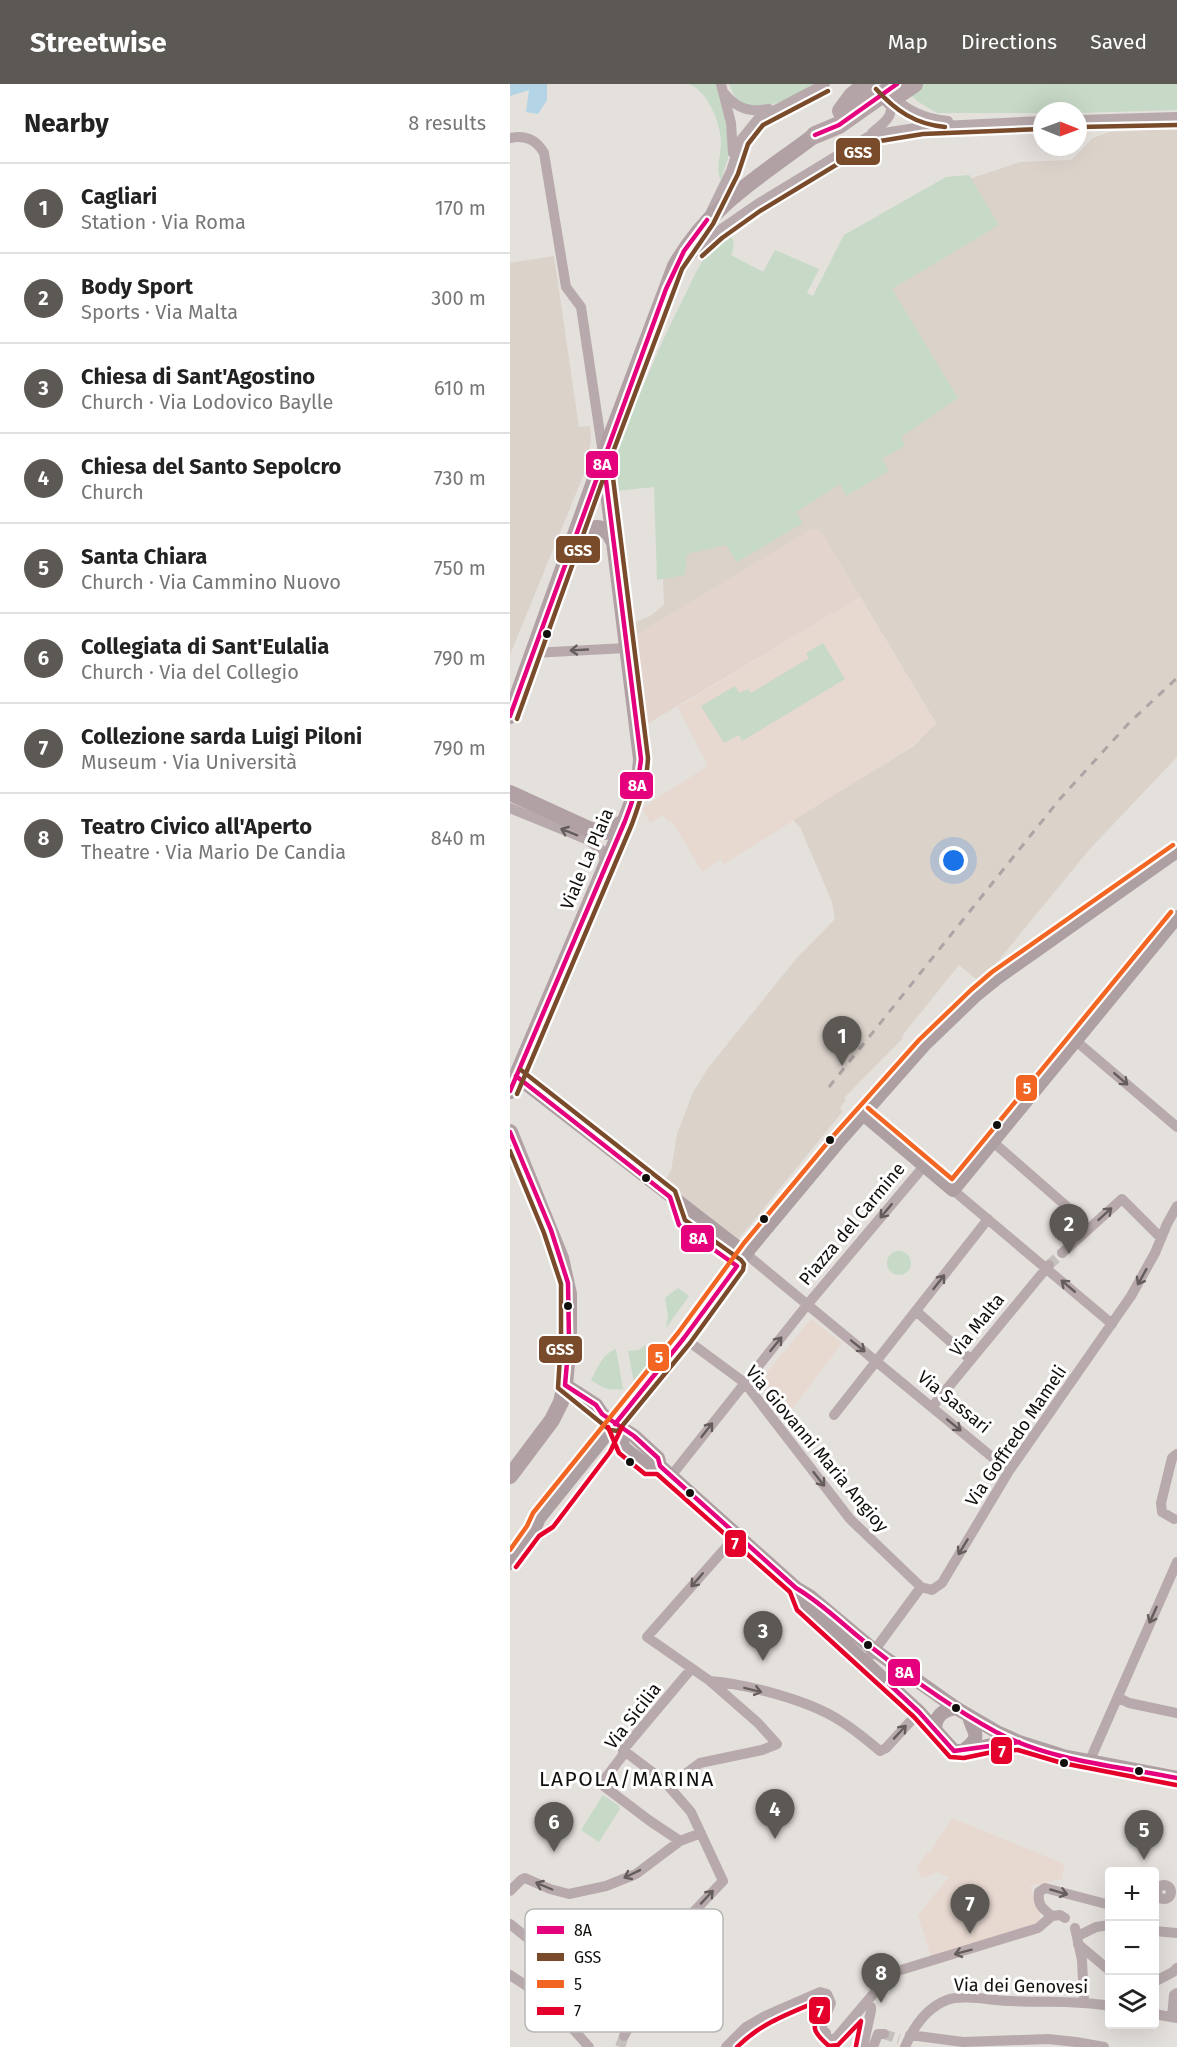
<!DOCTYPE html>
<meta charset="utf-8">
<style>
:root{--surface:#fff;--page:#f6f6f6;--text:#222;--muted:#767676;--line:#e0e0e0;--accent:#5c5955}
body{margin:0;font-family:"Fira Sans",sans-serif;background:var(--page);color:var(--text)}
.controls{position:absolute;right:18px;bottom:18px;display:grid;overflow:hidden;border-radius:6px;box-shadow:0 6px 24px #0002}
.controls button{width:54px;height:54px;display:grid;place-items:center;padding:0;border:0;border-bottom:2px solid var(--line);background:var(--surface);color:var(--text);font:30px sans-serif}
.compass{position:absolute;left:523px;top:18px;width:54px;height:54px;border-radius:50%;background:var(--surface);box-shadow:0 6px 24px #0002;rotate:91deg}
.you{position:absolute;left:444px;top:777px;width:21px;height:21px;margin:-15px;border:4px solid #fff;border-radius:50%;background:#1a73e8;box-shadow:0 0 0 9px #1a73e833}
.badge{display:grid;place-items:center;width:39px;height:39px;border-radius:50%;background:var(--accent);color:#fff;font-size:20px;font-weight:700}
.pin{position:absolute;translate:-50% -50px;filter:drop-shadow(0 2px 3px #0008)}
.pin::after{content:'';position:absolute;top:32px;width:21px;height:18px;background:inherit;clip-path:polygon(0 0,100% 0,50% 100%)}
.list{margin:0;padding:0;list-style:none}
h2{display:flex;justify-content:space-between;align-items:center;height:78px;margin:0;padding:0 24px;font-size:26px}
h2 small{font-size:20px;font-weight:400;color:var(--muted)}
.list li{display:grid;grid-template-columns:39px 1fr auto;gap:18px;align-items:center;box-sizing:border-box;height:90px;padding:0 24px;border-top:2px solid var(--line)}
.list b{display:block;font-size:22px;white-space:nowrap}
.list p{margin:0;font-size:20px;white-space:nowrap;color:var(--muted)}
.list em{font-size:20px;font-style:normal;color:var(--muted)}
.icon{flex:none;width:33px;height:33px;fill:none;stroke:currentColor;stroke-width:2;stroke-linecap:round;stroke-linejoin:round}
.map{position:relative;flex:none;width:667px;height:1963px;overflow:hidden}
header{display:flex;align-items:center;gap:36px;box-sizing:border-box;height:84px;padding:0 30px;background:var(--accent);color:#fff}
header strong{font-size:28px}
nav{display:flex;gap:33px;margin-inline-start:auto;font-size:21px}
main{display:flex}
aside{flex:1;background:var(--surface)}
.map>svg:first-child{display:block}
</style>
<header>
<strong>Streetwise</strong>
<nav><a>Map</a><a>Directions</a><a>Saved</a></nav>
</header>
<main>
<aside>
<h2>Nearby<small>8 results</small></h2>
<ul class="list">
<li><span class="badge">1</span><div><b>Cagliari</b><p>Station · Via Roma</p></div><em>170 m</em></li>
<li><span class="badge">2</span><div><b>Body Sport</b><p>Sports · Via Malta</p></div><em>300 m</em></li>
<li><span class="badge">3</span><div><b>Chiesa di Sant'Agostino</b><p>Church · Via Lodovico Baylle</p></div><em>610 m</em></li>
<li><span class="badge">4</span><div><b>Chiesa del Santo Sepolcro</b><p>Church</p></div><em>730 m</em></li>
<li><span class="badge">5</span><div><b>Santa Chiara</b><p>Church · Via Cammino Nuovo</p></div><em>750 m</em></li>
<li><span class="badge">6</span><div><b>Collegiata di Sant'Eulalia</b><p>Church · Via del Collegio</p></div><em>790 m</em></li>
<li><span class="badge">7</span><div><b>Collezione sarda Luigi Piloni</b><p>Museum · Via Università</p></div><em>790 m</em></li>
<li><span class="badge">8</span><div><b>Teatro Civico all'Aperto</b><p>Theatre · Via Mario De Candia</p></div><em>840 m</em></li>
</ul>
</aside>
<div class="map">
<svg width="667" height="1963" viewBox="0 0 667 1963">
<rect width="100%" height="100%" fill="#e4e0dc"/>
<path fill="#e3d4cd" d="M302 445 310 446 350 513 137 640 126 551Z"/>
<path fill="#dbd2ca" d="M667 45V673L578 767 484 882 485 883 469 897 449 881 392 952 393 954 334 1014 336 1016 330 1024 333 1027 227 1157 176 1116 155 1096 161 1087 167 1050 183 1008 198 984 286 875 325 835 322 818 290 743 283 736 404 662 426 639 310 446 302 445 126 551 124 539 140 532 154 521 153 495 225 368 334 151 438 102 510 78 561 76 583 54 599 48Z
M44 172 69 343 80 342 81 355 78 380 0 571V179Z"/>
<path fill="#e7d8d0" d="M350 513 426 640 404 661 214 780 211 775 192 787 162 737 158 738 153 731 140 739 132 724 198 682 168 623Z
M301 1235 332 1259 274 1336 247 1301Z
M442 1734 554 1780 552 1795 520 1802 532 1838 421 1872 408 1831 439 1793 427 1788 415 1794 410 1791 407 1785 417 1768 420 1769Z"/>
<path fill="#c7d9c7" d="M179 0H206L215 29 219 71 211 96C205 85 211 72 211 59 211 40 198 7 179 0Z
M219 0H306C286 10 245 37 225 13 223 10 221 4 219 0Z
M390 0H667V26L568 29V27H532V29H427L407 17Z
M459 91 489 141 382 205 448 314 391 353 395 362 372 375 379 387 336 412 330 400 286 428 293 439 227 478 216 461 177 470 175 491 147 496 144 403 106 407 104 381 106 369C127 317 147 266 172 217 185 192 194 164 219 150 225 157 225 162 221 171L253 188 265 166 309 185 297 209 303 212 334 151 436 93Z
M313 559 335 595 232 657 229 651 214 659 191 622 225 602 229 609 238 605 241 609 299 574 296 569Z
M377 1179a12 12 0 1 1 24 0a12 12 0 1 1-24 0Z
M168 1204 179 1212 156 1244 158 1232 155 1214Z
M135 1261 140 1279 124 1299 118 1267 129 1266Z
M106 1265 113 1305C99 1307 92 1304 81 1296 88 1284 92 1270 106 1265Z
M93 1711 109 1722 110 1725 89 1758 71 1746Z"/>
<path fill="#b3d4e4" d="M0 0H37V16L28 30 16 28 19 6 0 12Z"/>
<g fill="none" stroke-linecap="round" stroke-linejoin="round">
<path stroke="#c4c1bd" stroke-width="10" stroke-dasharray="10 5" stroke-linecap="butt" d="M539 1181 552 1169
M374 1950 389 1955
M110 1963 114 1952"/>
<path stroke="#b8aaac" stroke-width="10" d="M211 0 221 39 223 69
M215 10C226 24 241 29 259 25
M381 10C396 27 415 35 438 37
M568 36 667 33
M362 49C378 35 384 34 380 10
M0 54C15 51 26 55 34 69L56 203 71 223 93 370
M201 128 221 87 231 56 248 35 315 0
M171 180 207 148 246 121 361 51 412 43 532 37
M23 569 116 564
M0 724 76 755 93 767 95 780
M566 957 667 1043
M483 1058 562 1127
M443 1106 602 1240
M552 1169 612 1115 651 1154
M236 1170 499 1387
M406 1227 460 1275
M174 1254 235 1299 340 1435 411 1503
M422 1323 539 1181
M324 1331 478 1135
M161 1392 297 1221 414 1082
M664 1435 652 1428 651 1419 662 1374 667 1370
M226 1452 137 1553 200 1597C236 1600 298 1616 329 1636 344 1645 357 1656 370 1667L376 1664 409 1628
M361 1571 411 1503 422 1506 432 1499 499 1387 621 1212 645 1169 657 1140 667 1122
M609 1614 619 1619 667 1629
M113 1666 154 1697 181 1728 213 1797 174 1838 114 1952
M580 1676 667 1478
M159 1702 190 1679 252 1666 267 1660 248 1639 200 1597
M170 1757 140 1737 91 1700 113 1671V1666L181 1585
M647 1808a7 7 0 1 1 14 0a7 7 0 1 1-14 0Z
M0 1807 11 1796 15 1794 40 1805 59 1810 96 1802 126 1790 170 1757 191 1749
M542 1832C533 1825 527 1821 529 1808L535 1804 600 1821
M542 1832 550 1831 555 1834
M0 1840 76 1901 59 1936 63 1945 79 1963
M565 1844 572 1876 574 1917
M644 1847 667 1849
M568 1852 586 1843 600 1841
M568 1860 600 1887
M0 1891 52 1925 68 1917
M644 1898 663 1888 667 1884
M644 1930 667 1934
M662 1933 664 1911 667 1909
M400 1951 453 1958 538 1955 566 1958 594 1963
M322 1955 326 1954 381 1889 528 1844 542 1832
M216 1963 236 1943 255 1932 310 1908 317 1910 321 1919 311 1944 316 1949
M353 1963 361 1927V1923L355 1920
M363 1963 368 1950H374
M395 1963C403 1944 416 1924 437 1916 453 1910 484 1917 502 1917 536 1919 565 1916 600 1922"/>
<path stroke="#ae9fa2" stroke-width="14" d="M6 992 236 1170
M353 1030 443 1106 667 833
M55 1301 86 1321 92 1330 105 1340 124 1352 148 1374 150 1382 286 1504 301 1513 364 1566 446 1624 487 1648 509 1658 553 1672 667 1694
M105 1340 114 1364 138 1383 150 1382
M0 1479 24 1446 29 1434 174 1254 240 1164 330 1056 414 961 466 911 487 894 667 767
M286 1504 293 1521 409 1628 444 1667H453L486 1660 507 1658
M425 1646C425 1633 432 1626 446 1624
M453 1667C472 1652 465 1652 459 1633"/>
<path stroke="#b1a1a5" stroke-width="16" d="M64 460C74 449 82 438 98 448L105 460
M0 632 93 373 165 182C201 119 250 93 305 51
M0 709 81 746 95 748 114 738
M0 1007 111 746C121 722 130 700 131 675L94 377
M0 1048 51 1174 59 1210V1256L55 1301 51 1318 42 1336 0 1392"/>
<path stroke="#b4a4a8" stroke-width="18" d="M380 16 404 0
M331 27 342 12 357 0
M305 51 329 41 387 0"/>
<path stroke="#ada4a5" stroke-width="3" stroke-dasharray="8 8" stroke-linecap="butt" d="M319 1003 549 716 619 639 667 594"/>
<defs>
<path id="bus-1" d="M305 51 329 41 387 0
M0 632 156 205 174 167 197 136
M6 992 160 1113 169 1141 227 1182 174 1254 105 1340
M0 1007 115 737C123 717 129 697 131 675L93 373
M0 1048 41 1146 58 1199 59 1256 55 1301 86 1321 92 1330 124 1352 148 1374 150 1382 286 1504C315 1521 338 1546 365 1566 403 1596 444 1625 486 1648 541 1677 607 1682 667 1694
M379 1600 409 1628 444 1667 509 1658"/>
<path id="bus-2" d="M366 5C386 27 405 40 435 43
M568 43 667 41
M192 172 212 154 250 127 364 58 413 50 532 45
M7 635 100 376 172 185 203 140 228 90 238 60 253 41 318 7
M7 1010 122 740C130 718 137 697 138 674L101 378
M0 1067 34 1149 51 1200V1256L48 1304 100 1346 108 1347 180 1259 233 1186 234 1180 231 1176 175 1136 165 1107 11 986"/>
<path id="bus-3" d="M358 1024 442 1095 661 828
M0 1466 17 1442 23 1429 168 1249 234 1159 324 1051 409 956 461 906 482 888 663 761"/>
<path id="bus-4" d="M98 1343 109 1369 135 1390H147L280 1508 287 1526 404 1633 440 1673 454 1674 487 1667 508 1666 552 1679 666 1701
M6 1483 29 1452 43 1443 100 1368 112 1343
M227 1963C251 1939 280 1929 311 1916L313 1919C304 1942 298 1944 319 1962L328 1961 351 1937 346 1962"/>
</defs>
<use href="#bus-1" stroke="#fff" stroke-width="9"/>
<use href="#bus-2" stroke="#fff" stroke-width="9"/>
<use href="#bus-3" stroke="#fff" stroke-width="9"/>
<use href="#bus-4" stroke="#fff" stroke-width="9"/>
<use href="#bus-1" stroke="#e5007d" stroke-width="4.5"/>
<use href="#bus-2" stroke="#7a4b2a" stroke-width="4.5"/>
<use href="#bus-3" stroke="#f26522" stroke-width="4.5"/>
<use href="#bus-4" stroke="#e4002b" stroke-width="4.5"/>
</g>
<defs><path id="oneway-shaft" d="M-6 0H5M1.5-3L5.5 0L1.5 3" fill="none" stroke-width="1.6" stroke-linecap="round" stroke-linejoin="round" transform="scale(1.5)"/></defs>
<g stroke="#655d5c">
<use href="#oneway-shaft" transform="translate(69 566) rotate(177)"/>
<use href="#oneway-shaft" transform="translate(59 748) rotate(-158)"/>
<use href="#oneway-shaft" transform="translate(611 995) rotate(41)"/>
<use href="#oneway-shaft" transform="translate(376 1127) rotate(130)"/>
<use href="#oneway-shaft" transform="translate(595 1130) rotate(-42)"/>
<use href="#oneway-shaft" transform="translate(632 1193) rotate(119)"/>
<use href="#oneway-shaft" transform="translate(429 1198) rotate(-52)"/>
<use href="#oneway-shaft" transform="translate(558 1202) rotate(-140)"/>
<use href="#oneway-shaft" transform="translate(266 1260) rotate(-51)"/>
<use href="#oneway-shaft" transform="translate(348 1262) rotate(39)"/>
<use href="#oneway-shaft" transform="translate(444 1341) rotate(39)"/>
<use href="#oneway-shaft" transform="translate(197 1346) rotate(-52)"/>
<use href="#oneway-shaft" transform="translate(309 1395) rotate(52)"/>
<use href="#oneway-shaft" transform="translate(453 1463) rotate(121)"/>
<use href="#oneway-shaft" transform="translate(187 1496) rotate(131)"/>
<use href="#oneway-shaft" transform="translate(643 1531) rotate(114)"/>
<use href="#oneway-shaft" transform="translate(243 1606) rotate(14)"/>
<use href="#oneway-shaft" transform="translate(390 1648) rotate(-47)"/>
<use href="#oneway-shaft" transform="translate(122 1790) rotate(154)"/>
<use href="#oneway-shaft" transform="translate(34 1802) rotate(-157)"/>
<use href="#oneway-shaft" transform="translate(549 1808) rotate(16)"/>
<use href="#oneway-shaft" transform="translate(197 1813) rotate(-47)"/>
<use href="#oneway-shaft" transform="translate(453 1868) rotate(165)"/>
</g>
<g fill="#12100d" stroke="#fff" stroke-width="2">
<circle cx="37" cy="550" r="5"/>
<circle cx="487" cy="1041" r="5"/>
<circle cx="320" cy="1056" r="5"/>
<circle cx="136" cy="1094" r="5"/>
<circle cx="254" cy="1135" r="5"/>
<circle cx="58" cy="1222" r="5"/>
<circle cx="120" cy="1378" r="5"/>
<circle cx="180" cy="1409" r="5"/>
<circle cx="358" cy="1561" r="5"/>
<circle cx="446" cy="1624" r="5"/>
<circle cx="554" cy="1679" r="5"/>
<circle cx="629" cy="1687" r="5"/>
</g>
<g text-anchor="middle" stroke-width="6" stroke-linejoin="round" paint-order="stroke">
<g font-size="18" fill="#12100d" stroke="#fff">
<text transform="translate(77 775) rotate(-67)" y="6">Viale La Plaia</text>
<text transform="translate(342 1140) rotate(-50)" y="6">Piazza del Carmine</text>
<text transform="translate(467 1241) rotate(-51)" y="6">Via Malta</text>
<text transform="translate(444 1318) rotate(39)" y="6">Via Sassari</text>
<text transform="translate(506 1352) rotate(-56)" y="6">Via Goffredo Mameli</text>
<text transform="translate(307 1365) rotate(50)" y="6">Via Giovanni Maria Angioy</text>
<text transform="translate(123 1632) rotate(-52)" y="6">Via Sicilia</text>
<text transform="translate(511 1902) rotate(1)" y="6">Via dei Genovesi</text>
</g>
<g font-size="21" letter-spacing="1.5" fill="#12100d" stroke="#fff">
<text x="117" y="1702">LAPOLA/MARINA</text>
</g>
</g>
<rect x="15" y="1825" width="198" height="123" rx="9" fill="#fff" stroke="#b8b7b6" stroke-width="1.5"/>
<rect x="27" y="1842" width="27" height="8" fill="#e5007d"/>
<rect x="27" y="1869" width="27" height="8" fill="#7a4b2a"/>
<rect x="27" y="1896" width="27" height="8" fill="#f26522"/>
<rect x="27" y="1923" width="27" height="8" fill="#e4002b"/>
<g font-size="16" fill="#12100d">
<text x="64" y="1852">8A</text>
<text x="64" y="1879">GSS</text>
<text x="64" y="1906">5</text>
<text x="64" y="1933">7</text>
</g>
<g stroke="#fff" stroke-width="2">
<rect x="325" y="53" width="46" height="29" rx="6" fill="#7a4b2a"/>
<rect x="75" y="366" width="34" height="29" rx="6" fill="#e5007d"/>
<rect x="45" y="451" width="46" height="29" rx="6" fill="#7a4b2a"/>
<rect x="109" y="687" width="35" height="29" rx="6" fill="#e5007d"/>
<rect x="505" y="990" width="23" height="28" rx="6" fill="#f26522"/>
<rect x="170" y="1140" width="35" height="29" rx="6" fill="#e5007d"/>
<rect x="28" y="1251" width="45" height="29" rx="6" fill="#7a4b2a"/>
<rect x="137" y="1259" width="23" height="29" rx="6" fill="#f26522"/>
<rect x="214" y="1445" width="23" height="29" rx="6" fill="#e4002b"/>
<rect x="377" y="1574" width="34" height="29" rx="6" fill="#e5007d"/>
<rect x="480" y="1652" width="23" height="29" rx="6" fill="#e4002b"/>
<rect x="298" y="1912" width="23" height="29" rx="6" fill="#e4002b"/>
</g>
<g font-size="16" text-anchor="middle" font-weight="bold" fill="#fff">
<text x="348" y="74">GSS</text>
<text x="92" y="386">8A</text>
<text x="68" y="472">GSS</text>
<text x="127" y="707">8A</text>
<text x="517" y="1010">5</text>
<text x="188" y="1160">8A</text>
<text x="50" y="1271">GSS</text>
<text x="149" y="1279">5</text>
<text x="225" y="1465">7</text>
<text x="394" y="1594">8A</text>
<text x="492" y="1673">7</text>
<text x="310" y="1933">7</text>
</g>
</svg>
<div class="controls">
<button>+</button>
<button>−</button>
<button><svg class="icon" aria-label="layers" viewBox="0 0 24 24"><path d="M12 4l9 5-9 5-9-5zM3 14l9 5 9-5"/></svg></button>
</div>
<svg class="compass" viewBox="-18 -18 36 36"><path d="M0-13l5 13h-10z" fill="#e53935"/><path d="M0 13l5-13h-10z" fill="#767676"/></svg>
<div class="you"></div>
<div class="pin badge" style="left:332px;top:982px">1</div>
<div class="pin badge" style="left:559px;top:1170px">2</div>
<div class="pin badge" style="left:253px;top:1577px">3</div>
<div class="pin badge" style="left:265px;top:1755px">4</div>
<div class="pin badge" style="left:634px;top:1776px">5</div>
<div class="pin badge" style="left:44px;top:1768px">6</div>
<div class="pin badge" style="left:460px;top:1850px">7</div>
<div class="pin badge" style="left:371px;top:1919px">8</div>
</div>
</main>
